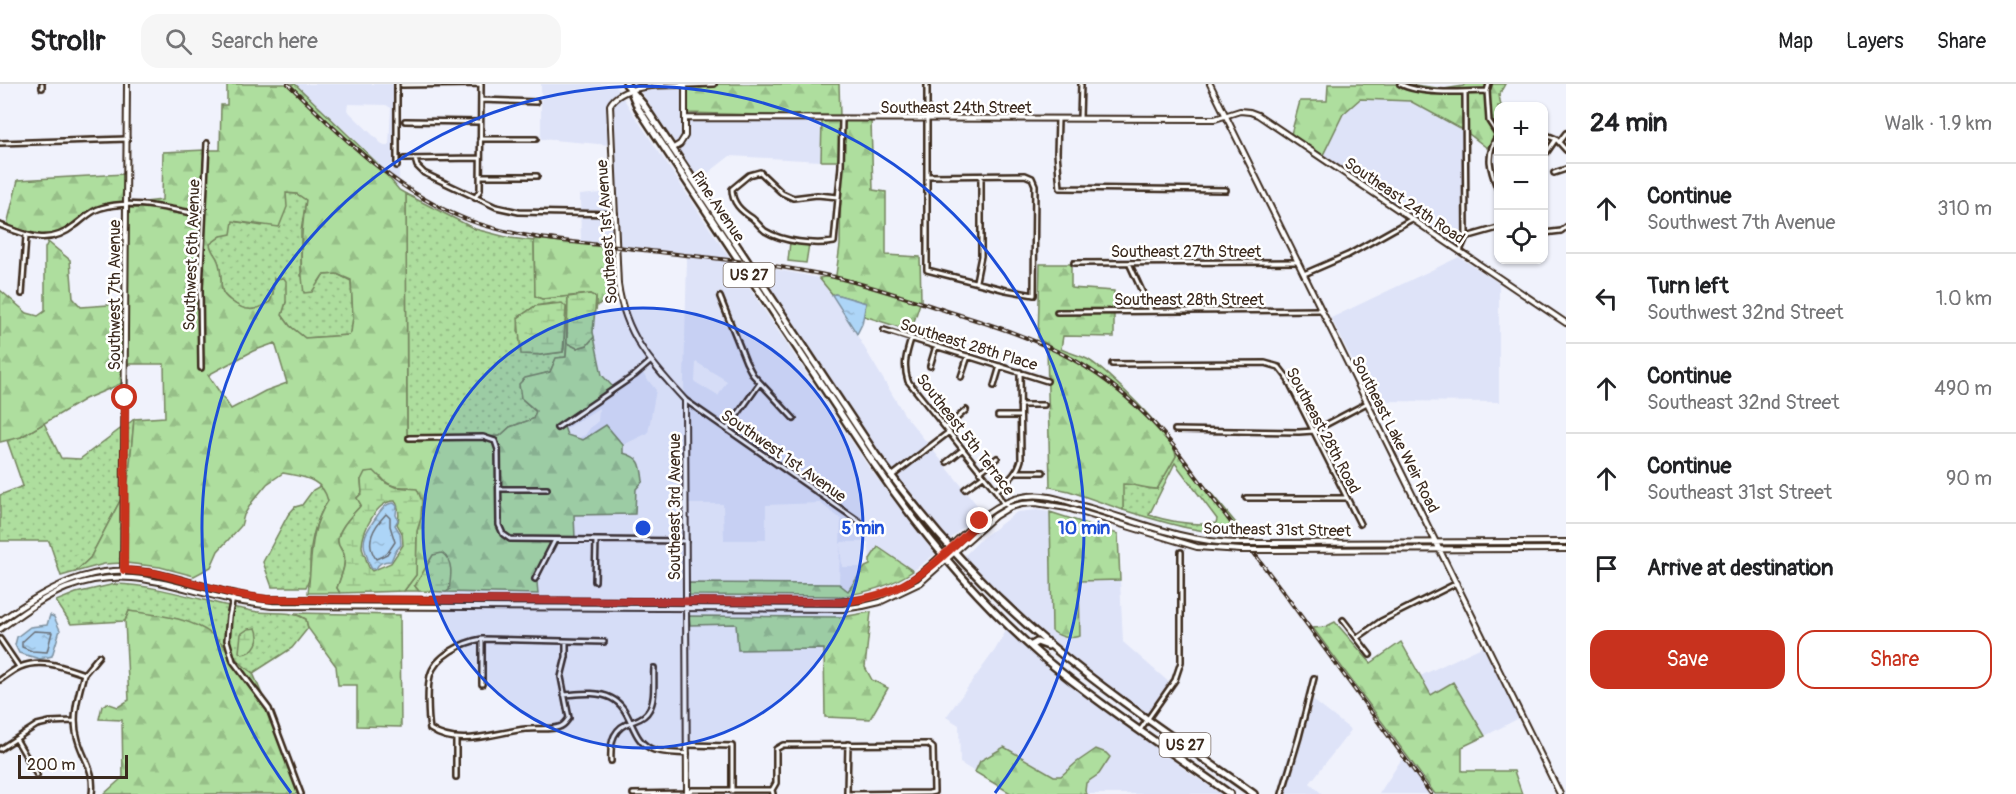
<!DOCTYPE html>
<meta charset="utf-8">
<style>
:root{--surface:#fff;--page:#f6f6f6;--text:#202124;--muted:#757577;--line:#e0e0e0;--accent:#c8321e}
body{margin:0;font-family:Pangolin,sans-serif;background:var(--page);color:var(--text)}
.controls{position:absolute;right:18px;top:18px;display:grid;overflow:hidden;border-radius:12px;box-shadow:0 2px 4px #0004}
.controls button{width:54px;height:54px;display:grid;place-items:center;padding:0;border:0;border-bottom:2px solid var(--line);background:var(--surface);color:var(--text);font:30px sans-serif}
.scale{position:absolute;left:18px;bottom:15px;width:110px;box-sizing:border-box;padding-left:6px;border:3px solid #3b2a1e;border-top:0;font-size:16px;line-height:21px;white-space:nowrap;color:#3b2a1e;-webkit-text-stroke:4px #fff;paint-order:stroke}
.stop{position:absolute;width:18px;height:18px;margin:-14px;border:4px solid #c8321e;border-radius:50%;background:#fff}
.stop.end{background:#c8321e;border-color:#fff;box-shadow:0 2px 6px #0008}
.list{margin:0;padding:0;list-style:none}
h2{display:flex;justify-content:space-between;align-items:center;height:78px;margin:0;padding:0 24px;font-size:26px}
h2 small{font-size:20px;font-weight:400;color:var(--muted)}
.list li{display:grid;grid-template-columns:39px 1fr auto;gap:18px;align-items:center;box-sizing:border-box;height:90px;padding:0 24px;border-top:2px solid var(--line)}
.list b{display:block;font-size:22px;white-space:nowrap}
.list p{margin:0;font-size:20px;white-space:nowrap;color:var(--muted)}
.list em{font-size:20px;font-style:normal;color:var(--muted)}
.actions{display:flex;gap:12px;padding:18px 24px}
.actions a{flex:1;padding:14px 0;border:2px solid var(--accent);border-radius:18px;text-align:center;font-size:21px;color:var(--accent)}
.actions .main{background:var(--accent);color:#fff}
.icon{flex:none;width:33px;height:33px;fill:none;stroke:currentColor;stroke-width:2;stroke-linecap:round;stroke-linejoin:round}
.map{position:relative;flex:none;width:1566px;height:710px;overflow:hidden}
header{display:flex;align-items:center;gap:36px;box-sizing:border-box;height:84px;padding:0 30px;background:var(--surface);border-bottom:2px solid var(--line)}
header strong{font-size:28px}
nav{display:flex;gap:33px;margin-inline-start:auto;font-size:21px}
.search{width:420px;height:54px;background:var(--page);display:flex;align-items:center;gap:15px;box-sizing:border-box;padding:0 21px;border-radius:18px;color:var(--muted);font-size:22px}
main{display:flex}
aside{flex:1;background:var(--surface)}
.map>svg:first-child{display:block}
</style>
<header>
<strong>Strollr</strong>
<div class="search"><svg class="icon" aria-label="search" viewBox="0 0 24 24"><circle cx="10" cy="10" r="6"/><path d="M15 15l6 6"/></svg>Search here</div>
<nav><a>Map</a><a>Layers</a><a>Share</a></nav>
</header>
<main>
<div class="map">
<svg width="1566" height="710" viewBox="0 0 1566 710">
<defs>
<pattern id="grass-dots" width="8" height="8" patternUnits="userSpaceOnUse" patternTransform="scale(1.5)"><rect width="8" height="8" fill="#aede9e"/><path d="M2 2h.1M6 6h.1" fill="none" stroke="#97bf88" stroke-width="1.8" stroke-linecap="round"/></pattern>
<pattern id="forest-firs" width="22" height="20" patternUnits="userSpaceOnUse" patternTransform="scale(1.5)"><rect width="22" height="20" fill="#aede9e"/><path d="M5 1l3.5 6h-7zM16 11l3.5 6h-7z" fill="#97bf88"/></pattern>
<pattern id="wetland-marsh" width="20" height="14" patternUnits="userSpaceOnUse" patternTransform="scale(1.5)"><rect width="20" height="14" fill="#aede9e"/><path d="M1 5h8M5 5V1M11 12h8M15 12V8" fill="none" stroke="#97bf88"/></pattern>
<pattern id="water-ripples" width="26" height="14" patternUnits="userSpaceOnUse" patternTransform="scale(1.5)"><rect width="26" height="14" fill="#add5f7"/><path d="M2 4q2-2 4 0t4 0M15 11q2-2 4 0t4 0" fill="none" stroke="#96b7d3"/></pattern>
</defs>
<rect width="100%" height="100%" fill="#f0f2fc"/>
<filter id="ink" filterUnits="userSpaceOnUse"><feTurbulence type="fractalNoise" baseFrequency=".0167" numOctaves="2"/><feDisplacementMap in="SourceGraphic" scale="12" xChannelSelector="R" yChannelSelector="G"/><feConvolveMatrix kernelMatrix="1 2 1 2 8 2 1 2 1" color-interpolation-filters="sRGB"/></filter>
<g filter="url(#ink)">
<path fill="#dee3f8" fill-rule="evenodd" d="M295 0H395L396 84H399V0H400L399 84V105L348 49 332 37ZM348 20 386 21 391 24 389 62H384L347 26Z
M541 0H614L619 7 611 13 608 20 610 61 541 55Z
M638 3H683V52L679 58 676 61Z
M621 11 870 385 935 470 913 487 879 463 870 475 868 458H842L840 460 841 435 820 419 766 421V456H724L723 420H688L687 316 684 313V296L687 173 618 163 612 21 614 16ZM696 278 727 297 718 312 695 298Z
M1360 15 1410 17 1465 47 1464 168 1322 73 1343 30Z
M687 37H822L821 77 730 72 699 96 678 64 684 58 687 53Z
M612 108 614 163 581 159 580 111Z
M1459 173 1499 199V318L1373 317 1331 234Z
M755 181 819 194 833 211 904 330 981 426 947 458 884 377Z
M640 286 656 306 648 349 623 361 606 341 583 356 580 353 585 351 591 343 598 337 599 324 566 345 562 336Z
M1037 426 1050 428 1052 547 1080 552 1078 497 1120 496 1123 558 1172 601 1147 631 1069 573 1010 522 962 474 982 454 1017 428Z
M840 461 842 483H865L848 507 839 500Z
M1007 545 1024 563 1187 687 1221 710H1087L1085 707V699L1099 690 1067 686 1061 692H1054L1016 669 990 670 980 677 975 688 960 679 959 641 946 633 995 566Z
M1486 561 1521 633 1485 652 1453 598 1431 611 1420 592Z
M1309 613 1351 646 1310 699 1322 710H1279L1283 688Z
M1405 670 1435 710H1379Z"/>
<path fill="url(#grass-dots)" stroke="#74845e" stroke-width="1.5" fill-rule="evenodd" d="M286 109 297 110 306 116 301 147V192L319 198 323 191 337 190 351 197 353 233 351 250 349 251 305 254 290 242 282 231 286 218 274 195 273 210 270 218C255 228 245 228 231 217 227 214 223 211 222 206 220 196 222 187 218 177 216 171 211 168 210 160L221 152 232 137 262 142Z
M406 110 475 145 510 154 534 157 535 212 542 215 568 212 566 273 556 275 550 288 540 291 521 314 536 328 533 335 510 343 500 352 419 358 407 356ZM553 219 566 223 564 265 563 268 540 271 518 247 519 233 535 222Z
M134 335 129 391 126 406 127 341Z
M44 339 61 374 80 375 123 343 122 413 90 474 75 488 61 492 49 457H0V411L23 402 7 356 21 353Z
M1176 367 1245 450C1199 450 1166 439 1123 426L1122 400C1136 399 1144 405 1157 405L1176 372ZM1175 379 1217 435 1216 439C1193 442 1171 438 1149 431Z
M320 402 327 410 328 417C317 433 311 455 310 475 310 485 311 494 306 503H272L263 478 288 431 295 423 302 421 313 406Z
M115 500C162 501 206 519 252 527 272 531 287 525 306 535L308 544 292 564 253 589 242 582 231 568 129 527 125 537 71 540 56 517 76 509Z"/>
<path fill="url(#forest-firs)" stroke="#74845e" stroke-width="1.5" fill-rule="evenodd" d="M227 0H295L375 77 399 106 406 110 407 356 419 358 500 352 510 343 533 335 536 327 521 314 519 300 525 294 550 288 556 274 566 273 567 259 577 264 587 261 594 253 602 291 613 303 562 337 567 351 583 356 606 341 623 361V369C641 374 641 380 643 397L636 405 635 430 574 431 575 454 511 453 504 449 502 443 500 366 498 357 494 358 496 366 497 438 501 451 515 458H551L533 495 536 497 549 472 537 498 538 510 446 508 449 506 415 502 419 507H404L416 491 417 447 421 434 409 403C397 403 389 403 381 393L361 396 362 409 357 414 361 421C353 431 338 444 338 457 338 463 342 465 343 470 347 481 340 494 337 504L340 509H308C312 477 309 444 328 417 323 394 302 393 283 389L267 400 252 418 244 431 241 442 218 467 211 483 194 492 160 483 126 479V406L129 391 134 335 165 333 164 280H127L128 124H151L201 133 199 286H202V205L209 66H220L221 21H227ZM286 109 297 110 306 116C301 147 299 177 304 209L312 208 323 191 337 190 351 196 353 233 351 249 349 251 305 254 290 242 282 231 286 218V197L284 194 274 195 273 210 270 218C255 228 245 228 231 217 227 214 223 211 222 206 220 196 222 187 218 177 216 171 211 168 210 160L221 152 231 150 233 137 279 143 287 123ZM275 259 287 299 265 307 231 325 208 291 253 267Z
M716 0H839L840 33 687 29V5Z
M1328 0H1408L1444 5 1463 2 1465 0H1505L1499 11 1501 22H1498V46L1487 64 1465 47 1410 17 1360 15 1343 30 1322 73 1291 50 1300 17H1327Z
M822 37H871L873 106 886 108V171L920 173 921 216 911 247 864 232 866 219 835 210 833 211 819 194 836 191 840 161 841 77H821Z
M205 66 201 129 152 120H128L162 116 163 68Z
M124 90V119C112 121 98 121 88 128 78 135 70 147 58 150 41 154 22 146 7 141L18 96Z
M534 155 614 163 619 215 597 221 596 226V214L590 210 542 215 535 212Z
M48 158 70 176 73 214 81 223 122 220 124 175 123 299 85 315 21 353 0 358V206L27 229 38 232 45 227V164Z
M1040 180H1071V204L1114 207V253L1063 252 1061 265C1069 269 1079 271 1087 275 1106 285 1174 352 1176 372L1157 405C1145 405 1135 400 1123 400V426L1069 407 1050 403 1047 260 1038 255Z
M122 413V479L104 480 75 488 90 474Z
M1050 428 1118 450 1120 496 1079 497 1080 552C1069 555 1062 554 1052 547Z
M878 463 913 487C891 502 868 508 843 512L688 511V499L839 500 848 507 865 483 870 481V475Z
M129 527C157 531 189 533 213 551 228 563 237 579 253 589L304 710H104L123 693 122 636 99 635 102 622 107 619 118 623 129 616 125 537Z
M871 528 865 583 872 596 888 604 870 635 825 633 824 565 738 566 736 540 690 541 689 532 842 533Z
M295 529 400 531 401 643 357 642V601H338L336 582 308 544 306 535Z
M1335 538 1371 579 1401 558 1431 611 1453 598 1485 652 1462 663V687H1514L1522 710H1435L1313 544 1325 543Z
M1004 663 1054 692H1061L1077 678 1096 665 1106 669 1110 673 1099 690 1086 699 1085 707 1087 710H1012L975 688 980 677Z"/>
<path fill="url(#wetland-marsh)" stroke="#74845e" stroke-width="1.5" fill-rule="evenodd" d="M590 210 596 213 593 248 594 253 587 261 577 264 567 259 568 213Z
M562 219 566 223 563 268 540 271 521 270 518 234 535 222Z
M374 387 386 399 395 403 417 405 422 417 421 434 417 447 416 491 404 507 340 509 337 504C340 494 347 481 344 470 342 465 338 463 338 457 338 444 353 431 361 421L357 414 362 409 361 396 365 388ZM395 417C399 422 400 435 397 440L402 449 403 461 391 479 372 487C367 483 368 481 366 475 365 471 362 467 362 462 363 446 377 416 395 417Z
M442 469C454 477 451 493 449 506L446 508 419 507 415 502 433 471Z
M256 544C261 555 256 568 242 570L239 568 241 550 248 545Z"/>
<path fill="#aede9e" stroke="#74845e" stroke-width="1.5" d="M790 158 809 160 806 179 788 177Z"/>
<path fill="url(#water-ripples)" stroke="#7f91a0" stroke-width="1.5" d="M835 210 866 219 862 240 857 250 832 211Z
M394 419 397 422 396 431 398 436 395 441 400 449 401 461 395 468 391 477C385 477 378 479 376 485H372C368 480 368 474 366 469 360 454 369 444 377 432 381 426 386 419 394 419Z
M50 531 54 533 60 546 52 572 40 575 19 569 15 561 17 553 30 543 47 541Z"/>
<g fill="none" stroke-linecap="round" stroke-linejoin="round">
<path stroke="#696e75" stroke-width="1.5" d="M386 430 390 434V442L395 458 387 470 376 475C364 458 374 443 386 430Z
M34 547 52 548 47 568 32 567 22 563V558Z"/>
<defs>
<path id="street" d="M42 0V4
M397 0V82
M927 0V186L1006 206 1034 211 1035 101 1032 94 1025 91 928 92
M1400 0C1421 11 1463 8 1487 7L1489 37 1498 51
M402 1 481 0
M686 1 714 0
M1487 7 1489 0
M1465 8 1466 153
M481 16 536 18
M1080 34 1081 0
M1058 36 1057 69 1060 104 1226 106
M405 37 480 38
M1544 50 1556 55 1566 66
M1498 51C1485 71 1490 85 1498 106
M480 55H536
M1559 58 1566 49
M0 59 127 55
M1547 68 1556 55
M404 75 480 74
M415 75 417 82 424 89 496 123 519 128 615 130
M1554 89 1566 85
M480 92H537
M838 113 817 111 793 114 782 109 760 88 749 91 732 105C732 119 741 127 752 134 757 138 760 143 765 147 783 158 814 161 834 158L841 82 842 35
M475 114 480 106 481 0
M0 141C27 152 49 162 74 142 83 136 90 127 101 124 133 114 171 126 203 131
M1544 149 1561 147 1566 143
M1460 167 1466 153 1498 144
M1074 179 1298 178
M1129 179 1151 227
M1304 190 1348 171 1412 135
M976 197 981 172V92
M22 210 26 152
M720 213 746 278 753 291 794 335
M1057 228 1321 226
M884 246 1047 297
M911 255C906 271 903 281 908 297L996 407 1003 419 1010 423
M1112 280 1265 279 1279 283 1286 292 1360 440
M930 282 936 262
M201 284 200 205 207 59
M961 293 968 272
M994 302 1000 282
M685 316 870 445
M1020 321H1044
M998 332H1020
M557 344 635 291 650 278
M728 344 760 299
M946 344 966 326
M1175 346 1299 348 1314 347 1367 319
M409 354 483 353 495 357 498 366 499 441 503 450 510 455 686 457
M947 378 962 366
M980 388 997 374
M1018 388H1043
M892 392 949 348
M499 405H547
M965 405 983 392
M996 407C1007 397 1017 391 1021 376L1020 288
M1246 414H1346
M535 495 555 456
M595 497 596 456
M234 510 229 533 227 556 233 577 269 625 301 710
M1343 536 1370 571
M1357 554 1381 537 1457 499
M0 555 19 583
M482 555V600
M566 558V573L561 593 569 634C566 638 564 642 559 643 552 646 535 644 526 645 495 648 459 665 430 645 428 633 427 604 430 592 435 572 463 558 482 555L604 558
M84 590 99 572
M0 596C6 592 13 586 20 583 42 574 63 583 84 590 78 612 71 634 78 656 84 677 95 686 92 710
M564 611C579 610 597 607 611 614 634 625 629 657 654 666 664 669 676 669 687 670
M1140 646 1175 596 1181 578V468
M456 654V693
M16 655 37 691
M687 661 732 662V707
M0 665 37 641 50 638 74 637
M611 677C610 657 613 643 634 637 640 635 646 632 649 626 656 615 653 597 654 584
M847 709 848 660
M633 710 687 709 692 706H771
M773 710 772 706 776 699V665L783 661 928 660 933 664 934 708 929 709 847 710
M1282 710 1299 653 1314 594"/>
<path id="secondary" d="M1210 0 1560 710
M685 1C662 1 621 0 610 21L618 200C625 251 651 279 685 316L687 710
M685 34 1215 35 1240 27 1250 28 1258 31 1566 239
M672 65 680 60 685 52V1
M1257 459 1566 458
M1262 466 1566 465
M123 493 127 0
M0 537C57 498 101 474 172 493 203 501 234 512 266 515L810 518C840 518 872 518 899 504 944 481 978 418 1028 412 1048 409 1070 419 1090 424 1138 438 1185 458 1236 459
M0 545C21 530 42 514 66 504 129 480 171 503 232 516 245 519 259 520 272 522L843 525 863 522 880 518 920 499 995 432 1010 423 1022 420 1036 419 1067 424 1197 463 1241 466"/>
<path id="highway" d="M626 0 643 20 876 371C926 440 983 504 1048 559 1113 614 1185 661 1254 710
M632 10 638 24 870 374C919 446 974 513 1039 570 1099 621 1166 664 1230 710
M1030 562 1037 558 1048 562"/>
</defs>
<use href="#street" stroke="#3b2a1e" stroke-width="8"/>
<use href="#secondary" stroke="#3b2a1e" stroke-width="8"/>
<use href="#highway" stroke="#3b2a1e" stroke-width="10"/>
<use href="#street" stroke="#fff" stroke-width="3"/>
<use href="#secondary" stroke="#fff" stroke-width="4"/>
<use href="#highway" stroke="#fff" stroke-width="5"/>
<defs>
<path id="rail" d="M288 0C342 52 396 109 468 136 525 157 584 158 643 166 706 174 771 179 834 193 872 202 910 215 947 227 1045 257 1105 279 1172 360L1284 509 1431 710"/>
</defs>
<use href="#rail" stroke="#3b2a1e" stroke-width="4"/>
<use href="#rail" stroke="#fff" stroke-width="1.5" stroke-dasharray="4.5" stroke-linecap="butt"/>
<defs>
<path id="secondary-bridge" d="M1236 459H1257
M1241 466H1262"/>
</defs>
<use href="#secondary-bridge" stroke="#3b2a1e" stroke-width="8" stroke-linecap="butt"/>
<use href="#secondary-bridge" stroke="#fff" stroke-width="4"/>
</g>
</g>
<g fill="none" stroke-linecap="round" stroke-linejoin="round" filter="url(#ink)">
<path stroke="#c8321e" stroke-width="8" d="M125 314 124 486 155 489 234 510 266 515 841 518C909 511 932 482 980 437"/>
</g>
<circle cx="643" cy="444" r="220" fill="#1d4ed8" fill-opacity=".12"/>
<g fill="none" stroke="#1d4ed8" stroke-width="3">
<circle cx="643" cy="444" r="220"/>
<path d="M291 709A441 441 0 1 1 995 709"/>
</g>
<g text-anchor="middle" stroke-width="5" stroke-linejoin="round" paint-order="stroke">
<g fill="#fff" stroke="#766a62" stroke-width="1.5">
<rect x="723.5" y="179" width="51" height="24" rx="4.5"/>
<rect x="1159.5" y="649" width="51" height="24" rx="4.5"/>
</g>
<g font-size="15" font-weight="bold" fill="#3b2a1e">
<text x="749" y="196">US 27</text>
<text x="1185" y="666">US 27</text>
</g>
<g font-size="16" fill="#3b2a1e" stroke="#fff">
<text x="956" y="29">Southeast 24th Street</text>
<text transform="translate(1405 116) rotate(34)" y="6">Southeast 24th Road</text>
<text transform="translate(719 122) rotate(56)" y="6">Pine Avenue</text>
<text transform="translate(606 148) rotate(-94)" y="6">Southeast 1st Avenue</text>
<text x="1186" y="173">Southeast 27th Street</text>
<text transform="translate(191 171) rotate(-88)" y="6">Southwest 6th Avenue</text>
<text transform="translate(114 211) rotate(-90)" y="6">Southwest 7th Avenue</text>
<text x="1189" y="221">Southeast 28th Street</text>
<text transform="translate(969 260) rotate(17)" y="6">Southeast 28th Place</text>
<text transform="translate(1324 346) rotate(62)" y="6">Southeast 28th Road</text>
<text transform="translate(966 350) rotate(52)" y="6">Southeast 5th Terrace</text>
<text transform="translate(1396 350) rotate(63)" y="6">Southeast Lake Weir Road</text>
<text transform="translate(784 371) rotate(35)" y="6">Southwest 1st Avenue</text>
<text transform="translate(674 423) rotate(-90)" y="6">Southeast 3rd Avenue</text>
<text transform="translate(1277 445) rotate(1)" y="6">Southeast 31st Street</text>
</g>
</g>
<circle cx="643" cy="444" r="9" fill="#1d4ed8" stroke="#fff" stroke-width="3"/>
<g font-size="18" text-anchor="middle" font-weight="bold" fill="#1d4ed8" stroke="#fff" stroke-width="5" stroke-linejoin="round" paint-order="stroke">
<text x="863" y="450">5 min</text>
<text x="1084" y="450">10 min</text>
</g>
</svg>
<div class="controls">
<button>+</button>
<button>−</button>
<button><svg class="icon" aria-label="locate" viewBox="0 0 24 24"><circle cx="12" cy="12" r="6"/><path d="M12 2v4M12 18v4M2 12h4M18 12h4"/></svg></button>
</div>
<div class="scale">200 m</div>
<div class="stop" style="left:125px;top:314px"></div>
<div class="stop end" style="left:980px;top:437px"></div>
</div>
<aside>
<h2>24 min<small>Walk · 1.9 km</small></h2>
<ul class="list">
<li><svg class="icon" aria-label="ahead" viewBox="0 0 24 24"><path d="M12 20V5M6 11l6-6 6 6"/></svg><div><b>Continue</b><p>Southwest 7th Avenue</p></div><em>310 m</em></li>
<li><svg class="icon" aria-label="left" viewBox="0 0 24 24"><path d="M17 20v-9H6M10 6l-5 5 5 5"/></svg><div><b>Turn left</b><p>Southwest 32nd Street</p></div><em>1.0 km</em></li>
<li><svg class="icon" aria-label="ahead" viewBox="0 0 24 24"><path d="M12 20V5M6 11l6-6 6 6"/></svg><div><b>Continue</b><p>Southeast 32nd Street</p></div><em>490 m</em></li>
<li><svg class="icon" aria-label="ahead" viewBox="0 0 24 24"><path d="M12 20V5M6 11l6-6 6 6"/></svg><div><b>Continue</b><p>Southeast 31st Street</p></div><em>90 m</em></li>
<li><svg class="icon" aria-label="arrive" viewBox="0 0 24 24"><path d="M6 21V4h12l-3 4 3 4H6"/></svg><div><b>Arrive at destination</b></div></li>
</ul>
<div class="actions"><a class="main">Save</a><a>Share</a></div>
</aside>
</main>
